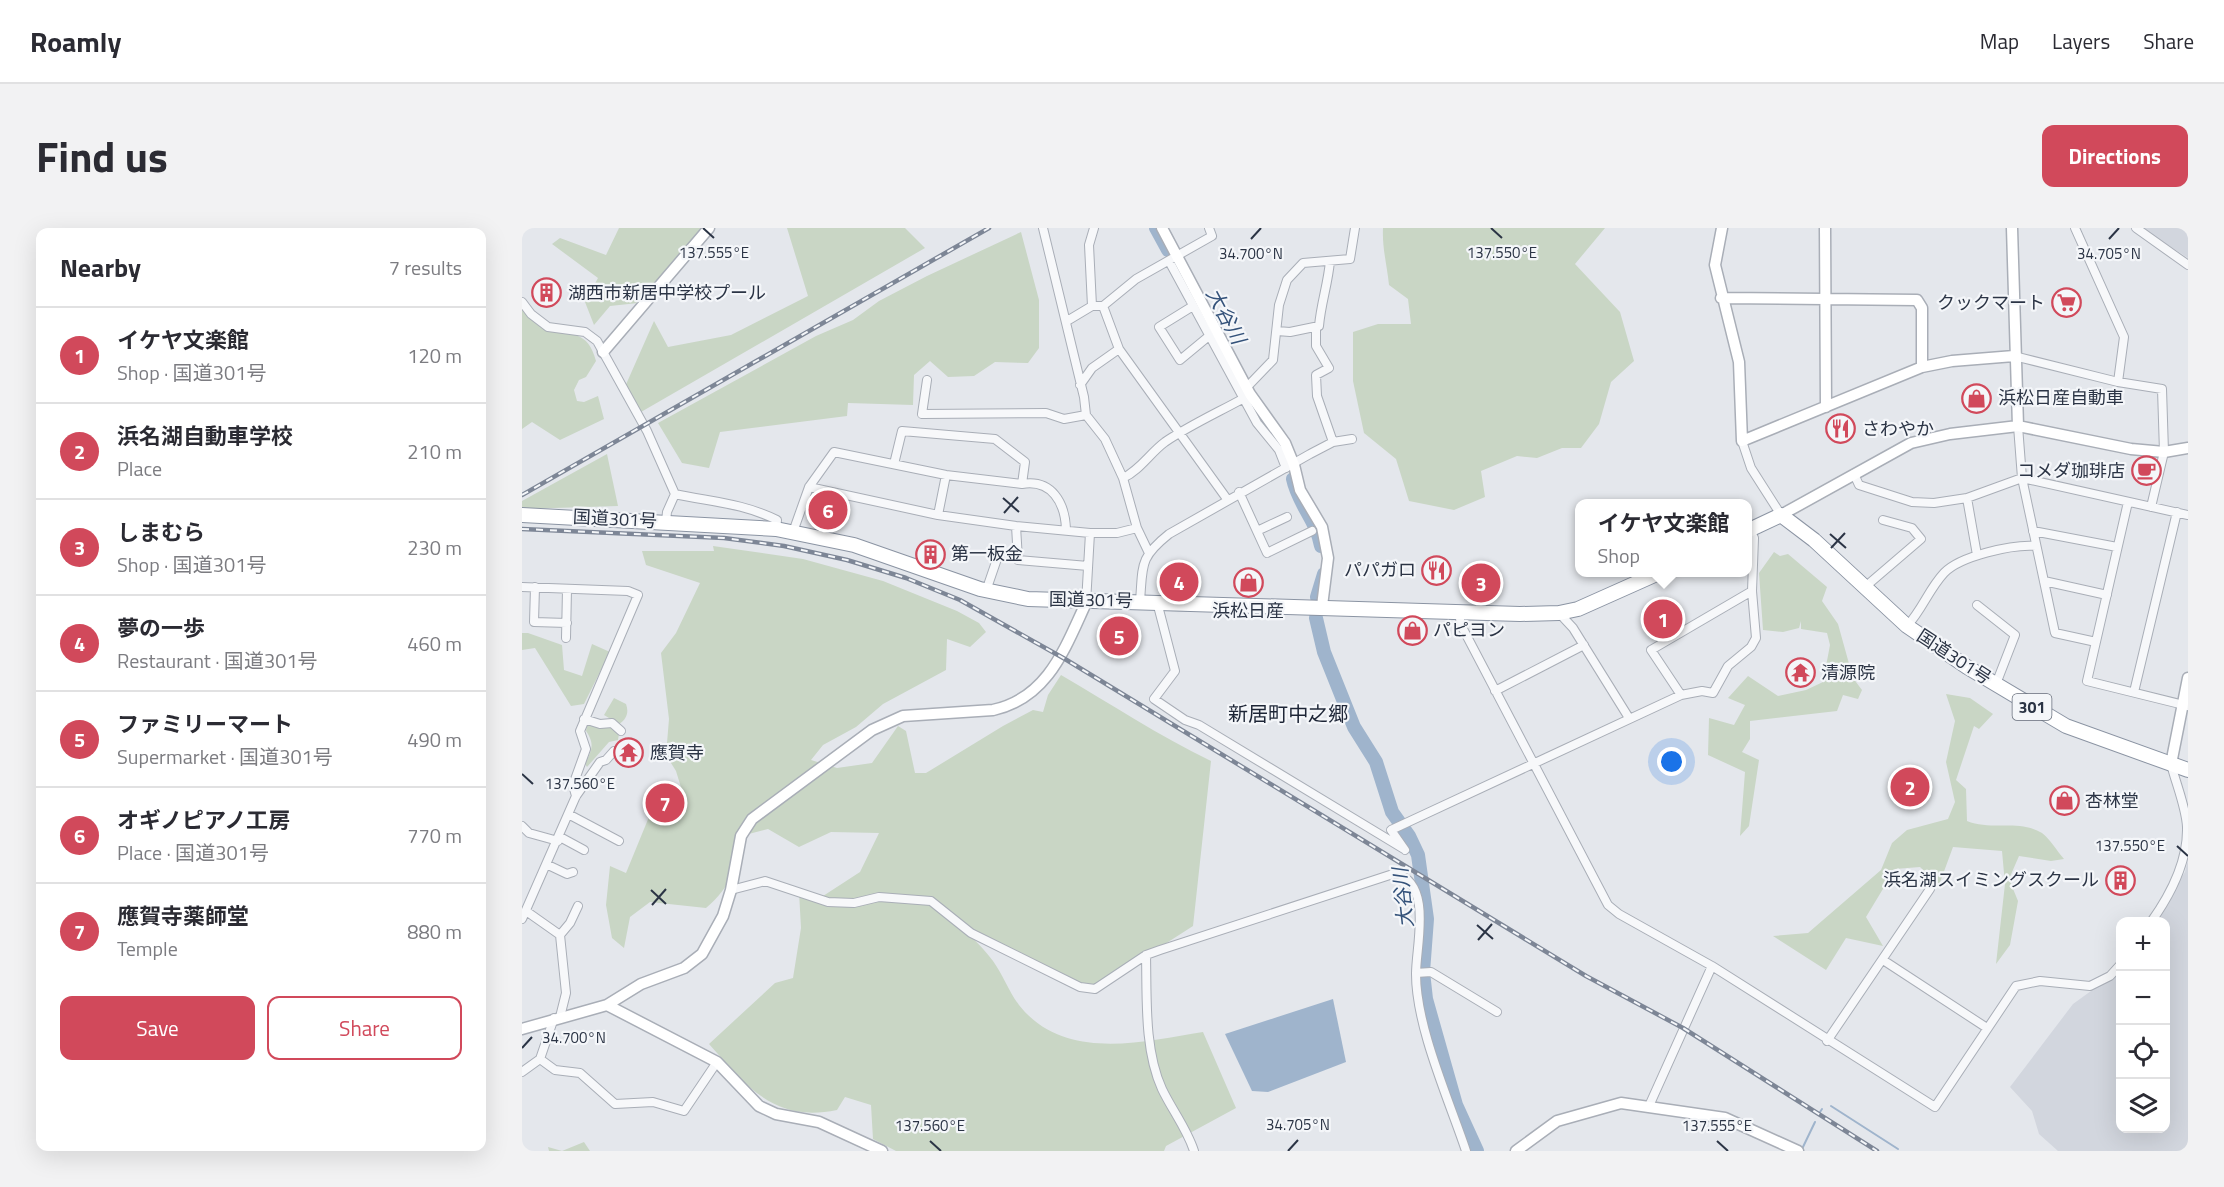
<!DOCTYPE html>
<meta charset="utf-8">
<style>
:root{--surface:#fff;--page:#f2f2f3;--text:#2b2b33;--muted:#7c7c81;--line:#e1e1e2;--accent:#d1495b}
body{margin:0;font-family:"Titillium Web","Noto Sans JP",sans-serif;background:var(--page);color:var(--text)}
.controls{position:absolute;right:18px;bottom:18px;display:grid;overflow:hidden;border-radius:12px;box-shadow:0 6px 24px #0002}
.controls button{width:54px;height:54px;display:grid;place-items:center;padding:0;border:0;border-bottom:2px solid var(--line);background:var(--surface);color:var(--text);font:30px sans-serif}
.you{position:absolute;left:1150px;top:534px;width:21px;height:21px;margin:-15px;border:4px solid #fff;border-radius:50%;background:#1a73e8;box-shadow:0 0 0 9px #1a73e833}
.badge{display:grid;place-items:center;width:39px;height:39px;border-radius:50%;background:var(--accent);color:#fff;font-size:20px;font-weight:700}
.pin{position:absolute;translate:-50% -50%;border:3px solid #fff;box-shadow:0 2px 6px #0006}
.popup{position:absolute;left:1053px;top:271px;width:177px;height:78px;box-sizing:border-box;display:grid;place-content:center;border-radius:12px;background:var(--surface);filter:drop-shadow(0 2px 4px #0005);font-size:20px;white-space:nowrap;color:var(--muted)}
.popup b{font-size:22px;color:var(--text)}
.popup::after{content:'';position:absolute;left:50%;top:100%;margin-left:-12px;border:12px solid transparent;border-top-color:var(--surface)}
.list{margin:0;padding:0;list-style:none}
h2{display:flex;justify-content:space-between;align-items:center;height:78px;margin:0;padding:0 24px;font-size:26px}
h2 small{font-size:20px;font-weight:400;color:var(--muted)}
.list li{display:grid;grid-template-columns:39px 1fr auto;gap:18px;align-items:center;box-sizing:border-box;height:96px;padding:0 24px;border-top:2px solid var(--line)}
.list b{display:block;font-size:22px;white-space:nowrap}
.list p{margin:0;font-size:20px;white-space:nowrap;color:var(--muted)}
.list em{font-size:20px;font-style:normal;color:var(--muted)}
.actions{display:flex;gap:12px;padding:18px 24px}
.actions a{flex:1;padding:14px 0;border:2px solid var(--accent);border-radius:12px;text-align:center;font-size:21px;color:var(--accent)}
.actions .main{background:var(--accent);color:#fff}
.icon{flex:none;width:33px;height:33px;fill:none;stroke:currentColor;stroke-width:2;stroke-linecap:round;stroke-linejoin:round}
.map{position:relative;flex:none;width:1666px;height:923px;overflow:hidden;border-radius:12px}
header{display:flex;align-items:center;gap:36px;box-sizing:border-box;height:84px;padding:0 30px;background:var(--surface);border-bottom:2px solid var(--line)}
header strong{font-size:28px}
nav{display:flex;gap:33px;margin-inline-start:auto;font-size:21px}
.intro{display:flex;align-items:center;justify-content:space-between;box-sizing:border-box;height:144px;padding:0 36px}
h1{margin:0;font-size:42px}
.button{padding:15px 27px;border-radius:12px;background:var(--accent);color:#fff;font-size:21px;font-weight:700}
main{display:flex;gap:36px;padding:0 36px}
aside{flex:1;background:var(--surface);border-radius:12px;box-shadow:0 6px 24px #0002}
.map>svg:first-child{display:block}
</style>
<header>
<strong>Roamly</strong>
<nav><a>Map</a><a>Layers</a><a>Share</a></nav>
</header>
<div class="intro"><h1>Find us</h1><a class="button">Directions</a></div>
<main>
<aside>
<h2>Nearby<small>7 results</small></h2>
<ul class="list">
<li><span class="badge">1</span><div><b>イケヤ文楽館</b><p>Shop · 国道301号</p></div><em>120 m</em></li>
<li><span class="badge">2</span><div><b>浜名湖自動車学校</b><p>Place</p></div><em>210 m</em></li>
<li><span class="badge">3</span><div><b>しまむら</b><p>Shop · 国道301号</p></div><em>230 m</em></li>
<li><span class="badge">4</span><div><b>夢の一歩</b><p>Restaurant · 国道301号</p></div><em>460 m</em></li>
<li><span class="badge">5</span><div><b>ファミリーマート</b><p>Supermarket · 国道301号</p></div><em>490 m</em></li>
<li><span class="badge">6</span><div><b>オギノピアノ工房</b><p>Place · 国道301号</p></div><em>770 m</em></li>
<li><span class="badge">7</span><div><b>應賀寺薬師堂</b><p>Temple</p></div><em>880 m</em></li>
</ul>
<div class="actions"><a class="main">Save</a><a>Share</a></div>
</aside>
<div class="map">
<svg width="1666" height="923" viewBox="0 0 1666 923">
<rect width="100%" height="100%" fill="#e4e7ec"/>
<path fill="#d2d6de" d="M1620 0H1666V30Z
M1666 632V923H1536L1517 906 1510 883 1488 859 1551 776 1598 742V900H1644V694L1633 693 1663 644Z"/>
<path fill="#c9d6c5" d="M97 0H180L116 75 88 78 72 97 63 74 76 50 30 16 38 10 84 27Z
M265 0H383L403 20 119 184 102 161 132 93 146 119 209 107 286 68Z
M861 0H1083L1053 36 1098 84 1112 133 1089 154 1077 196 1059 220H1040L1015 230 995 228 959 243 963 269 932 282 887 273 874 231 842 205 831 153V104L856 96H889L886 71 867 57C865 37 860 20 861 0Z
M499 4 517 72V120L506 135 473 134 452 148 426 149 408 133 392 147 391 177 326 175 325 188 198 204 187 240 160 235 136 195 294 108 331 92 357 73 405 48Z
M0 81C7 89 16 100 26 102 49 107 66 102 74 133L64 149 57 152 52 162 55 173 62 174 76 168 82 191 38 212 10 194 0 201Z
M85 226 96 278 0 281V273Z
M191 318 281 331 361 353 435 383 457 395 464 404 448 419 425 411 424 442 361 476 334 499 301 517 289 532 315 540 350 535 376 498 384 503 393 545H404L481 498 511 482 521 484 526 467 539 447C589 476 637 508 689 533L671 698 573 761C520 742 467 719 423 684 439 700 458 715 471 733 481 747 487 764 497 777 542 834 620 814 681 804L714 880 644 918 642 923H374L351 911 349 877 323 869 315 882C251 895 225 858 187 816L253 755 271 750 279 700 277 664 298 670 338 644 357 605 309 604 277 619 246 601 219 608C213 641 210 658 184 680L128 674 108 689 102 720 90 710 84 677 88 638 104 645 129 584 152 591 161 566 154 543 144 527 147 491 139 425 154 405 178 355 124 337 120 323H192Z
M1252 324 1258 328 1266 326 1305 359 1300 373 1316 396 1331 450 1340 462 1336 471 1321 467 1315 483 1228 493V511L1220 524 1237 532 1227 598 1218 608 1223 544 1186 527 1187 490 1212 497 1223 477 1206 470 1226 448 1256 468 1284 462 1301 454 1308 417 1305 405 1279 401V393L1277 400 1261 404 1241 402 1237 345Z
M0 405H6L40 417 42 442 60 448 70 416 88 424 62 476 49 478 13 420 0 422Z
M1424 466 1448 470 1471 486 1457 501 1452 498 1434 552 1444 561 1445 593C1470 603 1497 591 1520 605 1528 611 1535 623 1542 631L1529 633 1497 628 1487 651 1496 673 1488 717 1474 736 1483 656 1480 623 1431 619 1417 657 1398 639 1373 641 1344 689 1361 718 1324 710 1304 742 1251 708 1286 705 1359 642 1370 615 1385 602 1426 591 1433 574 1424 534 1433 493Z
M92 470 104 476C107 484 105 491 97 496L82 487Z
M68 497 90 500 97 506 96 512 87 514 65 539 63 536C70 522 73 516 64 503L65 498Z
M62 914 68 923H27L26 919 40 923Z"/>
<path fill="#9fb4cc" d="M811 771 824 834 746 864 730 863 703 806Z"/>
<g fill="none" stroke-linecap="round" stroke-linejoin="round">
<path stroke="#9fb4cc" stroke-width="2" d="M1309 878 1376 921
M1298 884 1300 881
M1280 921 1293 894"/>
<path stroke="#9fb4cc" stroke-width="14" d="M634 0 646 22
M726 171 766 230
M771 251C776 276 795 293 799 318
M795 369 802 346
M794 390 802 424 832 499 854 534 870 584 887 608 896 627 905 691 901 744 904 771 934 877 955 923"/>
<defs>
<path id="street" d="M521 0 562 169 564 187 583 211 601 250 615 300 626 323
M1553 0 1602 109 1596 154
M1614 0 1666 37
M647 33 735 195 757 222 764 240
M0 74 9 86 26 99 63 104 75 113 125 203 153 266 145 284 144 293
M570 78 567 17 572 0
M581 78 597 121 705 271
M671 78 637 99 658 132 687 108
M545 93 570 78H581L614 51 690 8 687 0
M794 99V118L807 140 794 147 795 168 811 214
M755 103 768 104 797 98C799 75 806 56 808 33
M1492 128 1596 154 1640 161 1642 224 1629 279
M405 152 400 186 524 185 542 191 564 187
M558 157 570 140 597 121
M725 159 751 132 757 77 765 52 781 35 828 31 833 0
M1496 198 1500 250 1533 405 1574 414
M1220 213 1229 240 1259 287
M372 236 380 203 473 211 503 234 500 256
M1332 246 1337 257 1390 274 1412 275 1445 270 1500 250 1666 287
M601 250C618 242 628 225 643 214 668 197 697 184 724 169
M287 259 416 287 494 298 568 305H595L615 300
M717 264 745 325 790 303
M153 266C190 274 220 275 255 292L254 301
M1445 270 1455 327
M1606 274 1565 453 1666 478
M416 287 424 247
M494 298 496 332 566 338
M735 303 765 289
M1511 303 1595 319
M271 304 287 259 312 224 424 247 500 256C530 251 543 275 544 301
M1522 353 1585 367
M0 359 106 363 116 367 58 503 64 521 51 557 54 568
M13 359 12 394 45 395
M1343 359 1399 311 1390 300 1361 292
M464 363 476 328
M618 373C621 337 617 330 647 306L788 226 811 214 830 211
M635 374 653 443 632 471 663 492 677 497 882 621
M564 375 568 305
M1455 377 1493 407 1474 456
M937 384 939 397 1086 677 1097 686 1190 738 1413 879 1494 758 1518 753 1568 758 1588 748 1598 737
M1037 385 1051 400 1107 490
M1385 398C1400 382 1407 361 1422 345 1438 328 1491 316 1514 318
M44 410 45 361
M973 463 1062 417
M1612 464 1655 284
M1159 467 1129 422 1230 363
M62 491 78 496 90 495 99 503
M48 587 97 613
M0 598 7 605 36 613
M38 609 62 622
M883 622 869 602 1159 467 1180 463 1191 465 1206 438 1229 419 1234 410 1230 363 1232 310 1228 302
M26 637 45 646 51 644
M209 662 243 653 306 674 332 675 357 669 409 673 449 705 558 759 573 761 624 727 638 722 874 645C911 657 894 717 894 746 894 799 927 872 944 923
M4 683 38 707 44 765 38 789
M0 691 54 568 78 534 84 532 92 523
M1629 694C1649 666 1666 634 1665 599 1664 579 1654 556 1649 536
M38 707 48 695 56 678
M624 727C625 769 622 822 640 861 650 882 665 901 672 923
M1361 732 1465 800
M894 745 909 744 975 784
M1305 813 1408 661
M18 831 33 842 58 845 93 876 131 874 162 883 195 834
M0 844 18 831 32 790
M1127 878 1190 738"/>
<path id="secondary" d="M640 0 728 166 763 215 772 237 778 262 800 299 806 330 800 378
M1200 0 1193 37 1217 134 1220 213 1400 139 1430 133 1492 128
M1303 0 1304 179
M1490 0 1496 198
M1199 70 1395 72 1400 80V139
M81 124 187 0
M1259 287 1389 215 1428 206 1496 198 1609 221 1642 224 1666 220
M1649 536 1666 450
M85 777 195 834 237 878 254 886 297 894 360 923
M0 801 85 777 119 756 162 740 180 726 201 688 209 662 219 608 230 591 350 502 381 488 471 482C526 470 543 420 564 375
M994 923 1035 893 1099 875 1203 890 1276 923"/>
<path id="highway" d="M0 287 254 301 332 317 458 361 506 371 998 386 1037 385 1056 381 1139 344
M1225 303 1259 287 1292 312 1385 398 1445 439 1544 498 1666 542"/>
</defs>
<use href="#street" stroke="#a9aeb7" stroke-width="10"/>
<use href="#secondary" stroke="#a9aeb7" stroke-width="13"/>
<use href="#highway" stroke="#8b94a3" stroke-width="16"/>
<use href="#street" stroke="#f7f8fa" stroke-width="8"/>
<use href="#secondary" stroke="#fff" stroke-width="10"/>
<use href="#highway" stroke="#fff" stroke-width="14"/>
<defs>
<path id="rail" d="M0 267 467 0
M0 301 202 310 262 318 325 332 384 350 438 372 543 431 1064 748 1161 800 1355 923"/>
</defs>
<use href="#rail" stroke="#7d8696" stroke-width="4.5"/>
<use href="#rail" stroke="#f4f6f9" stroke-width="2" stroke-dasharray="7" stroke-linecap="butt"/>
</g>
<path fill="none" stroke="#2b3445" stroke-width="2" d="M181 0 192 10M969 0 980 10M729 11 739 0M1587 11 1597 0M481 270 497 284M482 285 496 269M1308 306 1324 320M1309 320 1323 305M0 546 11 556M1655 618 1666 628M129 662 144 676M130 677 144 661M955 697 971 711M956 712 970 696M0 820 10 809M408 913 419 923M1195 913 1206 923M766 923 776 912"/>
<defs>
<symbol id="building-ring" viewBox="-11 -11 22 22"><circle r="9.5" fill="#f4f6f9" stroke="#d1495b" stroke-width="1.5"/><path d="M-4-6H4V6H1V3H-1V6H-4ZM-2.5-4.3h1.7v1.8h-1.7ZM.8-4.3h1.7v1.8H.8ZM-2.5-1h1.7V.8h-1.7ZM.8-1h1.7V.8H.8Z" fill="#d1495b"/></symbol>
<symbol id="supermarket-ring" viewBox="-11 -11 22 22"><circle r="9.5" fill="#f4f6f9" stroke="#d1495b" stroke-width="1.5"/><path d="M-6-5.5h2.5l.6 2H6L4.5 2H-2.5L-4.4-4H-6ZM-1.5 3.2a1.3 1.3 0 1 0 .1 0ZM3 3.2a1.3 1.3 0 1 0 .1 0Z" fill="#d1495b"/></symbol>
<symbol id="shop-ring" viewBox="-11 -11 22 22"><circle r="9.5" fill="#f4f6f9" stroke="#d1495b" stroke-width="1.5"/><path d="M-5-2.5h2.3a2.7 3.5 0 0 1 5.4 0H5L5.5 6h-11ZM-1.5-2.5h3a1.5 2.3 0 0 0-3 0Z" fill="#d1495b"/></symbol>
<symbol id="restaurant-ring" viewBox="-11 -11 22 22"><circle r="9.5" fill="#f4f6f9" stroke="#d1495b" stroke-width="1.5"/><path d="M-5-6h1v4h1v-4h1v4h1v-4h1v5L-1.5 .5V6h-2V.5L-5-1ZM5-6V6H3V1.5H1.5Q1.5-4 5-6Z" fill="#d1495b"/></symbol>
<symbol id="cafe-ring" viewBox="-11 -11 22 22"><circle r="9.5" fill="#f4f6f9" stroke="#d1495b" stroke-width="1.5"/><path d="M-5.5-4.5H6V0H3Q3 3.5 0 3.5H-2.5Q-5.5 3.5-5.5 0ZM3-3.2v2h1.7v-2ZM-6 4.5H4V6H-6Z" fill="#d1495b"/></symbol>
<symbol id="temple-ring" viewBox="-11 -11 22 22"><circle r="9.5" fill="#f4f6f9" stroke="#d1495b" stroke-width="1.5"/><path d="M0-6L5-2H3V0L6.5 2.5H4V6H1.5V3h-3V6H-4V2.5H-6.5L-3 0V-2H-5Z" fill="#d1495b"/></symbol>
</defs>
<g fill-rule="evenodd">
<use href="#building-ring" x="8" y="48" width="33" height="33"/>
<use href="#supermarket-ring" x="1528" y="58" width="33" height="33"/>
<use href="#shop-ring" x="1438" y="154" width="33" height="33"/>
<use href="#restaurant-ring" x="1302" y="184" width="33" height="33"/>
<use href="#cafe-ring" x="1608" y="226" width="33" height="33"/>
<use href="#building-ring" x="392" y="310" width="33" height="33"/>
<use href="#restaurant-ring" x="898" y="326" width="33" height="33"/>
<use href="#shop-ring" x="710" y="338" width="33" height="33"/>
<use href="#shop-ring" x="874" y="386" width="33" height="33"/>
<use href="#temple-ring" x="1262" y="428" width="33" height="33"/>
<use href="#temple-ring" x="90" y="508" width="33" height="33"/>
<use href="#shop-ring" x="1526" y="556" width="33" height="33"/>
<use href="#building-ring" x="1582" y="636" width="33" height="33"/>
</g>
<g text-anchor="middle" stroke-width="4.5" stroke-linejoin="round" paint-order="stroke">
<rect fill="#f4f6f9" stroke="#676e7b" stroke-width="1.5" x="1490.5" y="466" width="39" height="26" rx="4.5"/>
<g font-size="16" font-weight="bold" fill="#2b3445">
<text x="1510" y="485">301</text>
</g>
<g font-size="18" fill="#2b3445" stroke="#f4f6f9" text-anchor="start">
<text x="46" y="71">湖西市新居中学校プール</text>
<text x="1523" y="81" text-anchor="end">クックマート</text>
<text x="1476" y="176">浜松日産自動車</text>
<text x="1340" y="207">さわやか</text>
<text x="1603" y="249" text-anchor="end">コメダ珈琲店</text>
<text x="429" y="332">第一板金</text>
<text x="894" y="348" text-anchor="end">パパガロ</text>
<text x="726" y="389" text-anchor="middle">浜松日産</text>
<text x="911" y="408">パピヨン</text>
<text x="1299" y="451">清源院</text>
<text x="128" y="531">應賀寺</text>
<text x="1563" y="579">杏林堂</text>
<text x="1577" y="658" text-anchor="end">浜名湖スイミングスクール</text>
</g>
<g font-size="18" fill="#2b3445" stroke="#f4f6f9">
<text transform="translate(93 291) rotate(3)" y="6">国道301号</text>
<text transform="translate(569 372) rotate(1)" y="6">国道301号</text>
<text transform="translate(1432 429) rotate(33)" y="6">国道301号</text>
</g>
<g font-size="20" font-style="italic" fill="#34527a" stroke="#f4f6f9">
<text transform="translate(704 88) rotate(62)" y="7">大谷川</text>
<text transform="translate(881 670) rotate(-96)" y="7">大谷川</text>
</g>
<g font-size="20" fill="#1d2536" stroke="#f4f6f9">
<text x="766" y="493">新居町中之郷</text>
</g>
</g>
<g font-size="15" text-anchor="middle" fill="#2b3445" stroke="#f4f6f9" stroke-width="4.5" stroke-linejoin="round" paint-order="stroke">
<text x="980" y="30">137.550°E</text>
<text x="192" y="30">137.555°E</text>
<text x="729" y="31">34.700°N</text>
<text x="1587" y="31">34.705°N</text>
<text x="58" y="561">137.560°E</text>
<text x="1608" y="623">137.550°E</text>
<text x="52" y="815">34.700°N</text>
<text x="776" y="902">34.705°N</text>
<text x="408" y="903">137.560°E</text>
<text x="1195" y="903">137.555°E</text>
</g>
</svg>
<div class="controls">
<button>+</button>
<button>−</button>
<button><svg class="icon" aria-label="locate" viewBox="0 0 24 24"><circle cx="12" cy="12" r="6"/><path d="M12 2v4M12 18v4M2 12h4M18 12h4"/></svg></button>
<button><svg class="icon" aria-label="layers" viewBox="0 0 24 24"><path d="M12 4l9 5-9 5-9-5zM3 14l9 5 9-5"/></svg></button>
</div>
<div class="you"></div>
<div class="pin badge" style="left:1141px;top:391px">1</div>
<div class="popup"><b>イケヤ文楽館</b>Shop</div>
<div class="pin badge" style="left:1388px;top:559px">2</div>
<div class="pin badge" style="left:959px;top:355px">3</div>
<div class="pin badge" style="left:657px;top:354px">4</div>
<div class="pin badge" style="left:597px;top:408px">5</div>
<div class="pin badge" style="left:306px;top:282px">6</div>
<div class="pin badge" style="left:143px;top:575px">7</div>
</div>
</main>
